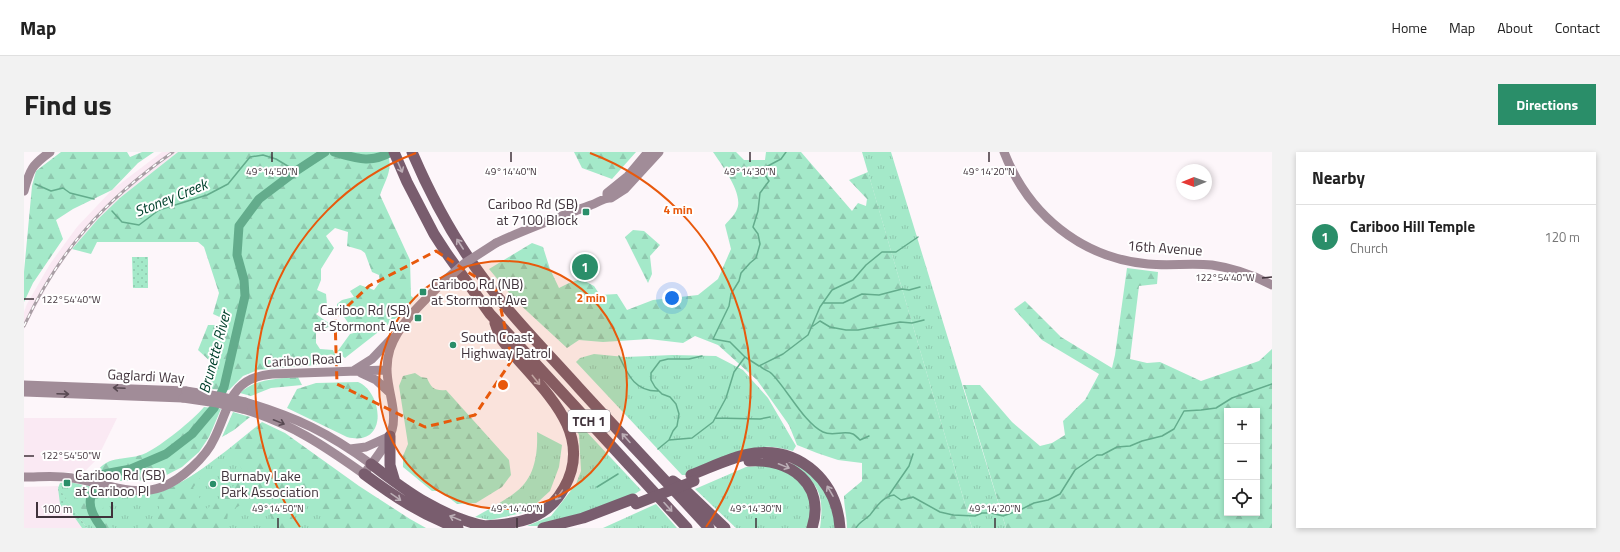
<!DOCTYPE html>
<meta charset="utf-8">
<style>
:root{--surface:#fff;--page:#f2f2f2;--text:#222;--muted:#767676;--line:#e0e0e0;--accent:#2a8e69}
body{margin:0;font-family:"Titillium Web",sans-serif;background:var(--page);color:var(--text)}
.controls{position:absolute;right:12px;bottom:12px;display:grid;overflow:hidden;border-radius:0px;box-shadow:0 2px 6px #0003}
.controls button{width:36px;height:36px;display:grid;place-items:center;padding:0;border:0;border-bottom:1px solid var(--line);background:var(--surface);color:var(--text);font:20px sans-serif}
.compass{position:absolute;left:1152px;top:12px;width:36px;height:36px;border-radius:50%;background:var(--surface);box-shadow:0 2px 6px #0003;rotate:269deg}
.scale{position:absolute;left:12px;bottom:10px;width:77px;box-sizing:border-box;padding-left:4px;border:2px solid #40333b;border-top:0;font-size:11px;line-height:14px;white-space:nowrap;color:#40333b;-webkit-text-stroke:3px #fff;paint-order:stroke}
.you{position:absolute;left:648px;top:146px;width:14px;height:14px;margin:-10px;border:3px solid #fff;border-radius:50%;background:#1a73e8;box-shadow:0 0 0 6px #1a73e833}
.badge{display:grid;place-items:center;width:26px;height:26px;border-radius:50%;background:var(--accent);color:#fff;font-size:13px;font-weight:700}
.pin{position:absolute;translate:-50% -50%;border:2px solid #fff;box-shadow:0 1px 4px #0006}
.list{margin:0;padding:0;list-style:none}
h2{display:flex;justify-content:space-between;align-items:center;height:52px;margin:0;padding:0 16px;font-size:17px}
h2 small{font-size:13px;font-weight:400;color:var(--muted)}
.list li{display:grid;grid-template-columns:26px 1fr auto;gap:12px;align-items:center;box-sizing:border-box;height:64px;padding:0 16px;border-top:1px solid var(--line)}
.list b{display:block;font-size:15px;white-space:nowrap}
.list p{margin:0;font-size:13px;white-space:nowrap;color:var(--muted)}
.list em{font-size:13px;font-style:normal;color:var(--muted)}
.icon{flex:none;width:22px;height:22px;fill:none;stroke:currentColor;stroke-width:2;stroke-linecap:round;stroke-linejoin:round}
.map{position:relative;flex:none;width:1248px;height:376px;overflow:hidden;border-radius:0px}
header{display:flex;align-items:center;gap:24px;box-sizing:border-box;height:56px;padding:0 20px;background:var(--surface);border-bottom:1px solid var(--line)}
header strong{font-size:19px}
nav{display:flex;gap:22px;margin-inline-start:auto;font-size:14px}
.intro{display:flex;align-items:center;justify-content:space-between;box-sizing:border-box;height:96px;padding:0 24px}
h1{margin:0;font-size:28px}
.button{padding:10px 18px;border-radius:0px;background:var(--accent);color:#fff;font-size:14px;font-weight:700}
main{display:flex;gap:24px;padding:0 24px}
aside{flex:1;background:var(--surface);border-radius:0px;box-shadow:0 2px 6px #0003}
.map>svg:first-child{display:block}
</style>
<header>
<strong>Map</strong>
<nav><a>Home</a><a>Map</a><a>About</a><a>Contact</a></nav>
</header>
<div class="intro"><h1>Find us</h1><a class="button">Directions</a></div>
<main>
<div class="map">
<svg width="1248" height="376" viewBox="0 0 1248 376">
<defs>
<pattern id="grass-tufts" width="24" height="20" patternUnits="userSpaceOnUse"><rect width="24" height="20" fill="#a4e9c9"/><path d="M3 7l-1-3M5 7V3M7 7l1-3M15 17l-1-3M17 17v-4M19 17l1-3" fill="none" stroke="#8ec8ae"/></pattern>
<pattern id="forest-firs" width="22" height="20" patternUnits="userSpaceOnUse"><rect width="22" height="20" fill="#a4e9c9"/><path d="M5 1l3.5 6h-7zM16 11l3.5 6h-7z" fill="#8ec8ae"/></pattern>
<pattern id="garden-dots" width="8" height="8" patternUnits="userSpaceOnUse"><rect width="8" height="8" fill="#a4e9c9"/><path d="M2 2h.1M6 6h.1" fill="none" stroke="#8ec8ae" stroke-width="1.8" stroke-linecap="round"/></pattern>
</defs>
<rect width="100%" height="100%" fill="#fdf6fa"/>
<path fill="#fae9f3" d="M138 0H154L97 45 74 67 48 97 28 125 0 177V160L3 152 26 112 53 75 88 38Z
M0 266H93L73 307 58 322 44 320 0 321Z
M34 334 35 339 42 353 58 376H0V335Z"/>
<path fill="url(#grass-tufts)" d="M838 0H867L982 376H948Z
M570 202 601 205 649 203 692 204 719 218 744 246 772 294 769 299C760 297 750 294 741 295 719 298 685 314 663 323H658L552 210 556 206Z
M545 261 617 338C591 356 546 365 514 374H503L527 364 552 332 557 319 555 283Z
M513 280 538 293 535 315 526 339 503 360 466 368 451 365C465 357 481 349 493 339 511 325 514 301 513 280Z
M207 295 308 366 301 376H63L34 336 36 331 44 330C60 332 76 338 92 341 139 350 172 322 207 295Z
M760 305 779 314 803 336 813 376H796C802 334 789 329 760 305Z
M747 313 761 318 780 331 789 353 783 376H712L671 337 722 315Z
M632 352 653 376H579Z"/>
<path fill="url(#forest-firs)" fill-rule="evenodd" d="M37 0H103L106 5 118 0H130L114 11 88 38 49 57 32 68 39 87 9 131 0 150V120L8 34 12 19Z
M154 0H358L364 3C369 18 361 29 356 43L386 108 387 144 391 147 381 159 321 206 313 200 326 182 337 179 325 172 313 155V152L318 148 330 145 326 139 336 133 350 138 356 130 355 123 348 120 341 101 337 98 323 94 324 80 311 76 302 84 310 96 297 117V128L293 138 302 142 303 153 292 162 303 170 310 169V172L298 178 292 179V191L296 197 309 198 315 211 234 218 219 224 205 238 185 237 188 211 174 198 184 173H195L200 167 189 162 195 141 180 95 174 90H73L67 102 48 97 74 67 97 45Z
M550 0H612L588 27 558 16Z
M689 0H712L720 8H741L742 0H777L828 59 834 51 842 54 843 47 825 28 844 20 948 376H823C823 365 820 355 820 344L838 329V311L814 308 793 301 773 293 765 273 733 228 694 193 671 184 659 191 625 187 579 190 555 188 543 196 491 148 465 117 508 91 519 95 526 117 535 136 545 131 557 127 570 134 576 143 593 142 603 158 629 148 674 143 694 127 707 97 701 73C705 68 711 63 713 57 720 42 697 12 689 0Z
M609 78 620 79 636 93 626 104 628 122 624 131 601 85Z
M1103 116 1134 120 1133 132 1115 134 1106 207 1123 211 1136 210 1177 229 1235 209 1248 197V376H982L939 233H956L988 270 1016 294 1028 291 1041 283 1039 269 1061 248 1075 222 1018 188 990 157 1001 149 1037 185 1088 216 1091 203ZM1203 259H1233V361H1203Z
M391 221 397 225 403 226C407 236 411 239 422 238L485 308 487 323 478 335 452 351 433 352 416 339H408L379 315V304L384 292 375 234 379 224Z
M274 225 278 233 247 236 227 244 216 241C232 226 254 227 274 225Z
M334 230C359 240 365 296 323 285L263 256 273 237 292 231Z
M180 255 197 257 185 285 175 300 158 315 133 328 94 329 73 324 72 321C85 301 103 310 122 301 138 293 168 269 180 255Z
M209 260 226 265 210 278 198 285Z
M238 270 261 281 335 334 386 367 402 376H291L299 366 271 343 268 368 263 376H253V370L247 366 241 349 232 343 204 361 202 376H114L118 367 133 375 136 348 117 346C123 340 133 341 141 338 155 334 167 324 180 316L178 323 169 336 183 357 221 324 207 295Z
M56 333 80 338 79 359 89 376H69C60 363 52 351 54 334Z"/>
<path fill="url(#garden-dots)" d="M108 105H124V136H109Z
M34 336 36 338 63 376H58L42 353 38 355 36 352Z"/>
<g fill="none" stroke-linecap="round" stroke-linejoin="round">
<path stroke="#63ac8c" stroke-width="1.5" d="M762 0 757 7 740 16 741 23 745 29 736 41 734 59 729 75 734 82 736 92 732 106 726 111 717 121 715 129 707 142 705 154 689 187 706 190 721 205 735 214 759 202 784 183 796 155 808 138 829 128 842 113 858 100H872L894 85
M11 32 27 39 39 36 46 41 70 47
M88 59 98 70 115 73 135 58 183 43 204 32 226 5 239 3 252 7 272 19
M799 151H819L838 142 855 143 878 137 885 138 896 135
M789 174 796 169 806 175 822 178H834L876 170 888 171 900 168
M595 204C604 223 611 240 635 239
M736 214C739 218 744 218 748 222 763 237 781 272 799 280 809 285 819 278 829 282 831 283 834 286 836 288L845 284
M691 266 736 267 746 265
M645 288 649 279 653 274 655 262 652 252 646 245 638 242 631 235 627 228V221L636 209 644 207H665L678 204
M634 297 645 288 668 286 689 270 702 246 710 220 721 205
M573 335 594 322
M865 343 885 314 889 302
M832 376C835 370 841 368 846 363 852 355 860 344 870 343L877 348 889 345 916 360 929 363 951 364 958 361H967L979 364 996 358 1010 351 1024 348 1036 342 1051 318 1073 303H1078L1093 295 1106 294 1118 289 1138 284 1150 277 1160 259 1177 258 1192 256 1208 246 1248 232"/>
<path stroke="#63ac8c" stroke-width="9" d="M310 0C332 6 346 12 367 0
M78 376C60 353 64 344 80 322L107 317 142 302 168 282 190 256 200 235 221 144 220 128 213 103 215 74 235 47 272 19 301 0"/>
<path stroke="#a18c98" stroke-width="9" d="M980 0C1004 62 1057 106 1124 112 1145 114 1166 111 1188 113 1209 116 1229 123 1248 133
M0 39C6 17 8 13 26 0
M583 45V41L604 24 624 0
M472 91C504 76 535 65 567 53 574 51 580 45 587 46L601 37 635 0
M329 219 348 207 368 186
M337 221 352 228 365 240
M0 233 162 239
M0 240 159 246
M221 250C272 265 305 281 347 312
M219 257C268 272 299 293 340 322 349 309 363 294 368 278 375 252 356 229 366 197 375 171 399 150 418 131
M326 297 342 295 364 285
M0 325C16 325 33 323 48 326 78 330 108 346 138 335 157 328 182 305 190 287 206 255 205 226 248 222L362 218"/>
<path stroke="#795d6e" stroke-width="11" d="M370 0 383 30 410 82 423 102 466 162 663 376
M388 0C406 42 427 82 454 119 484 161 521 198 555 236 598 283 642 329 685 376
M366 284V313L371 330
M725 309C766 306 802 332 788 376
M347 312C383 340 419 366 465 375
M340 322C371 345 398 363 434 376
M667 323C688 315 709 304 731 301 778 296 813 330 816 376
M649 329 659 336 701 376
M459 374C492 372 522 369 540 336 574 276 510 232 478 188 475 183 473 177 471 171
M519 376 559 366 609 347"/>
<defs>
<path id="rail" d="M0 174C36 97 81 48 149 0"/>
</defs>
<use href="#rail" stroke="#a89ea4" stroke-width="3"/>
<use href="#rail" stroke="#fff" stroke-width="1.5" stroke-dasharray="4.5" stroke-linecap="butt"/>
<path stroke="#a18c98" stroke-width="9" d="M418 131 441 111 472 91
M162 239 193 244 221 250
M159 246 193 251 219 257"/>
<path stroke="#795d6e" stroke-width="11" d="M612 352 670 329"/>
</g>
<defs><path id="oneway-shaft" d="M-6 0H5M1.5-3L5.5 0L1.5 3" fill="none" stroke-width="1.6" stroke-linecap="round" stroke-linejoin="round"/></defs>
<g stroke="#bcaeb6">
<use href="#oneway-shaft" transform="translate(376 15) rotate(66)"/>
<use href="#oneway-shaft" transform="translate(436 92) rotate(-123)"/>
<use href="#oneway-shaft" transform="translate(512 228) rotate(51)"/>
<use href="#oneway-shaft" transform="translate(602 286) rotate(-132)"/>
<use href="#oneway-shaft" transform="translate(760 314) rotate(22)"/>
<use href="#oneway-shaft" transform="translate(806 339) rotate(-120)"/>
<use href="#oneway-shaft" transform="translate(535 343) rotate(125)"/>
<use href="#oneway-shaft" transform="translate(372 345) rotate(35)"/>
<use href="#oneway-shaft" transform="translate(644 355) rotate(48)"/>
<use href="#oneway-shaft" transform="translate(431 366) rotate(-158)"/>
</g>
<g stroke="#584952">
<use href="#oneway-shaft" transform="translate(95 236) rotate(-177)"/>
<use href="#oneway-shaft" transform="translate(39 242) rotate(2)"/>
<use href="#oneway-shaft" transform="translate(255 270) rotate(22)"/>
</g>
<path fill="none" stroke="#e8590c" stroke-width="3" stroke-dasharray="8 5" stroke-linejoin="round" d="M412 99 473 139 488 208 451 263 401 275 313 232 311 166 345 134Z"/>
<path fill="none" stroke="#40333b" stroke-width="1.5" d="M248 0V10M487 0V10M726 0V10M965 0V10M1238 126 1248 125M0 147H10M0 304H10M254 366V376M493 366V376M732 366V376M971 366V376"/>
<circle cx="479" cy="233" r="124" fill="#e8590c" fill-opacity=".12"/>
<g fill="none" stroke="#e8590c" stroke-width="2">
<circle cx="479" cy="233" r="124"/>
<path d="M276 375A248 248 0 0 1 392 1M566 1A248 248 0 0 1 682 375"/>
</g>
<g fill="#2a8e69" stroke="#fff" stroke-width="1.5">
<rect x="558" y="56" width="8" height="8" rx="2"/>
<rect x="395" y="136" width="8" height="8" rx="2"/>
<rect x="390" y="162" width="8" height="8" rx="2"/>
<circle cx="429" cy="193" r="4"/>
<rect x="39" y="327" width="8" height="8" rx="2"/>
<circle cx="189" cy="332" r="4"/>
</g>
<g text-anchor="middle" stroke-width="4" stroke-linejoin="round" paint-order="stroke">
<rect fill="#fff" stroke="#797076" stroke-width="1" x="544" y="258" width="42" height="22" rx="3"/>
<g font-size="13" font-weight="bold" fill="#40333b">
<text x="565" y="274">TCH 1</text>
</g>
<g font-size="14" fill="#40333b" stroke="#fff" text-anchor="start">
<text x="554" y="57" text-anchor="end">Cariboo Rd (SB)<tspan x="554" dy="16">at 7100 Block</tspan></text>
<text x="407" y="137">Cariboo Rd (NB)<tspan x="407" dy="16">at Stormont Ave</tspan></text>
<text x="386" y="163" text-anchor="end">Cariboo Rd (SB)<tspan x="386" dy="16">at Stormont Ave</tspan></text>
<text x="437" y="190">South Coast<tspan x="437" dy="16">Highway Patrol</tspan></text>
<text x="51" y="328">Cariboo Rd (SB)<tspan x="51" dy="16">at Cariboo Pl</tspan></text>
<text x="197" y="329">Burnaby Lake<tspan x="197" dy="16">Park Association</tspan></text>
</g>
<g font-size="14" fill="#40333b" stroke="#fff">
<text transform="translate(1141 96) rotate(4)" y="5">16th Avenue</text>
<text transform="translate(279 208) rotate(-3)" y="5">Cariboo Road</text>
<text transform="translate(122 224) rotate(3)" y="5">Gaglardi Way</text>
</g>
<g font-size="15" font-style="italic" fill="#00412c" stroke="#fff">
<text transform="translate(147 46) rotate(-22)" y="5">Stoney Creek</text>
<text transform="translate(191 200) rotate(-75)" y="5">Brunette River</text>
</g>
</g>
<g font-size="10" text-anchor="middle" fill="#40333b" stroke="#fff" stroke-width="4" stroke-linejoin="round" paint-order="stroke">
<text x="248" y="23">49°14'50"N</text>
<text x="487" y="23">49°14'40"N</text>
<text x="726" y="23">49°14'30"N</text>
<text x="965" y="23">49°14'20"N</text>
<text x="1201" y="129">122°54'40"W</text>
<text x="47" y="151">122°54'40"W</text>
<text x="47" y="307">122°54'50"W</text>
<text x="254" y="360">49°14'50"N</text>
<text x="493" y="360">49°14'40"N</text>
<text x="732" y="360">49°14'30"N</text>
<text x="971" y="360">49°14'20"N</text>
</g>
<circle cx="479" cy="233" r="6" fill="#e8590c" stroke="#fff" stroke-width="2"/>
<g font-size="12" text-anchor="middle" font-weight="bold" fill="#e8590c" stroke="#fff" stroke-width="4" stroke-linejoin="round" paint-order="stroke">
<text x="654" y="62">4 min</text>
<text x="567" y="150">2 min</text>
</g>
</svg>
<div class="controls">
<button>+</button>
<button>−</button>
<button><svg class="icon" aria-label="locate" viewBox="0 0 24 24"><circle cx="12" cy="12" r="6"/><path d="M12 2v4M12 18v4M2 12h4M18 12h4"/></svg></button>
</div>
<svg class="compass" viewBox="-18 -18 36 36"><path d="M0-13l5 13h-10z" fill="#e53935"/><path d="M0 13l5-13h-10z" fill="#767676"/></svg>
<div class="scale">100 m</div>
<div class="you"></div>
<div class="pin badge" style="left:561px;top:115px">1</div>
</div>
<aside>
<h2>Nearby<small></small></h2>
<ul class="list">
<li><span class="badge">1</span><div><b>Cariboo Hill Temple</b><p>Church</p></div><em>120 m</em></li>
</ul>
</aside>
</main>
